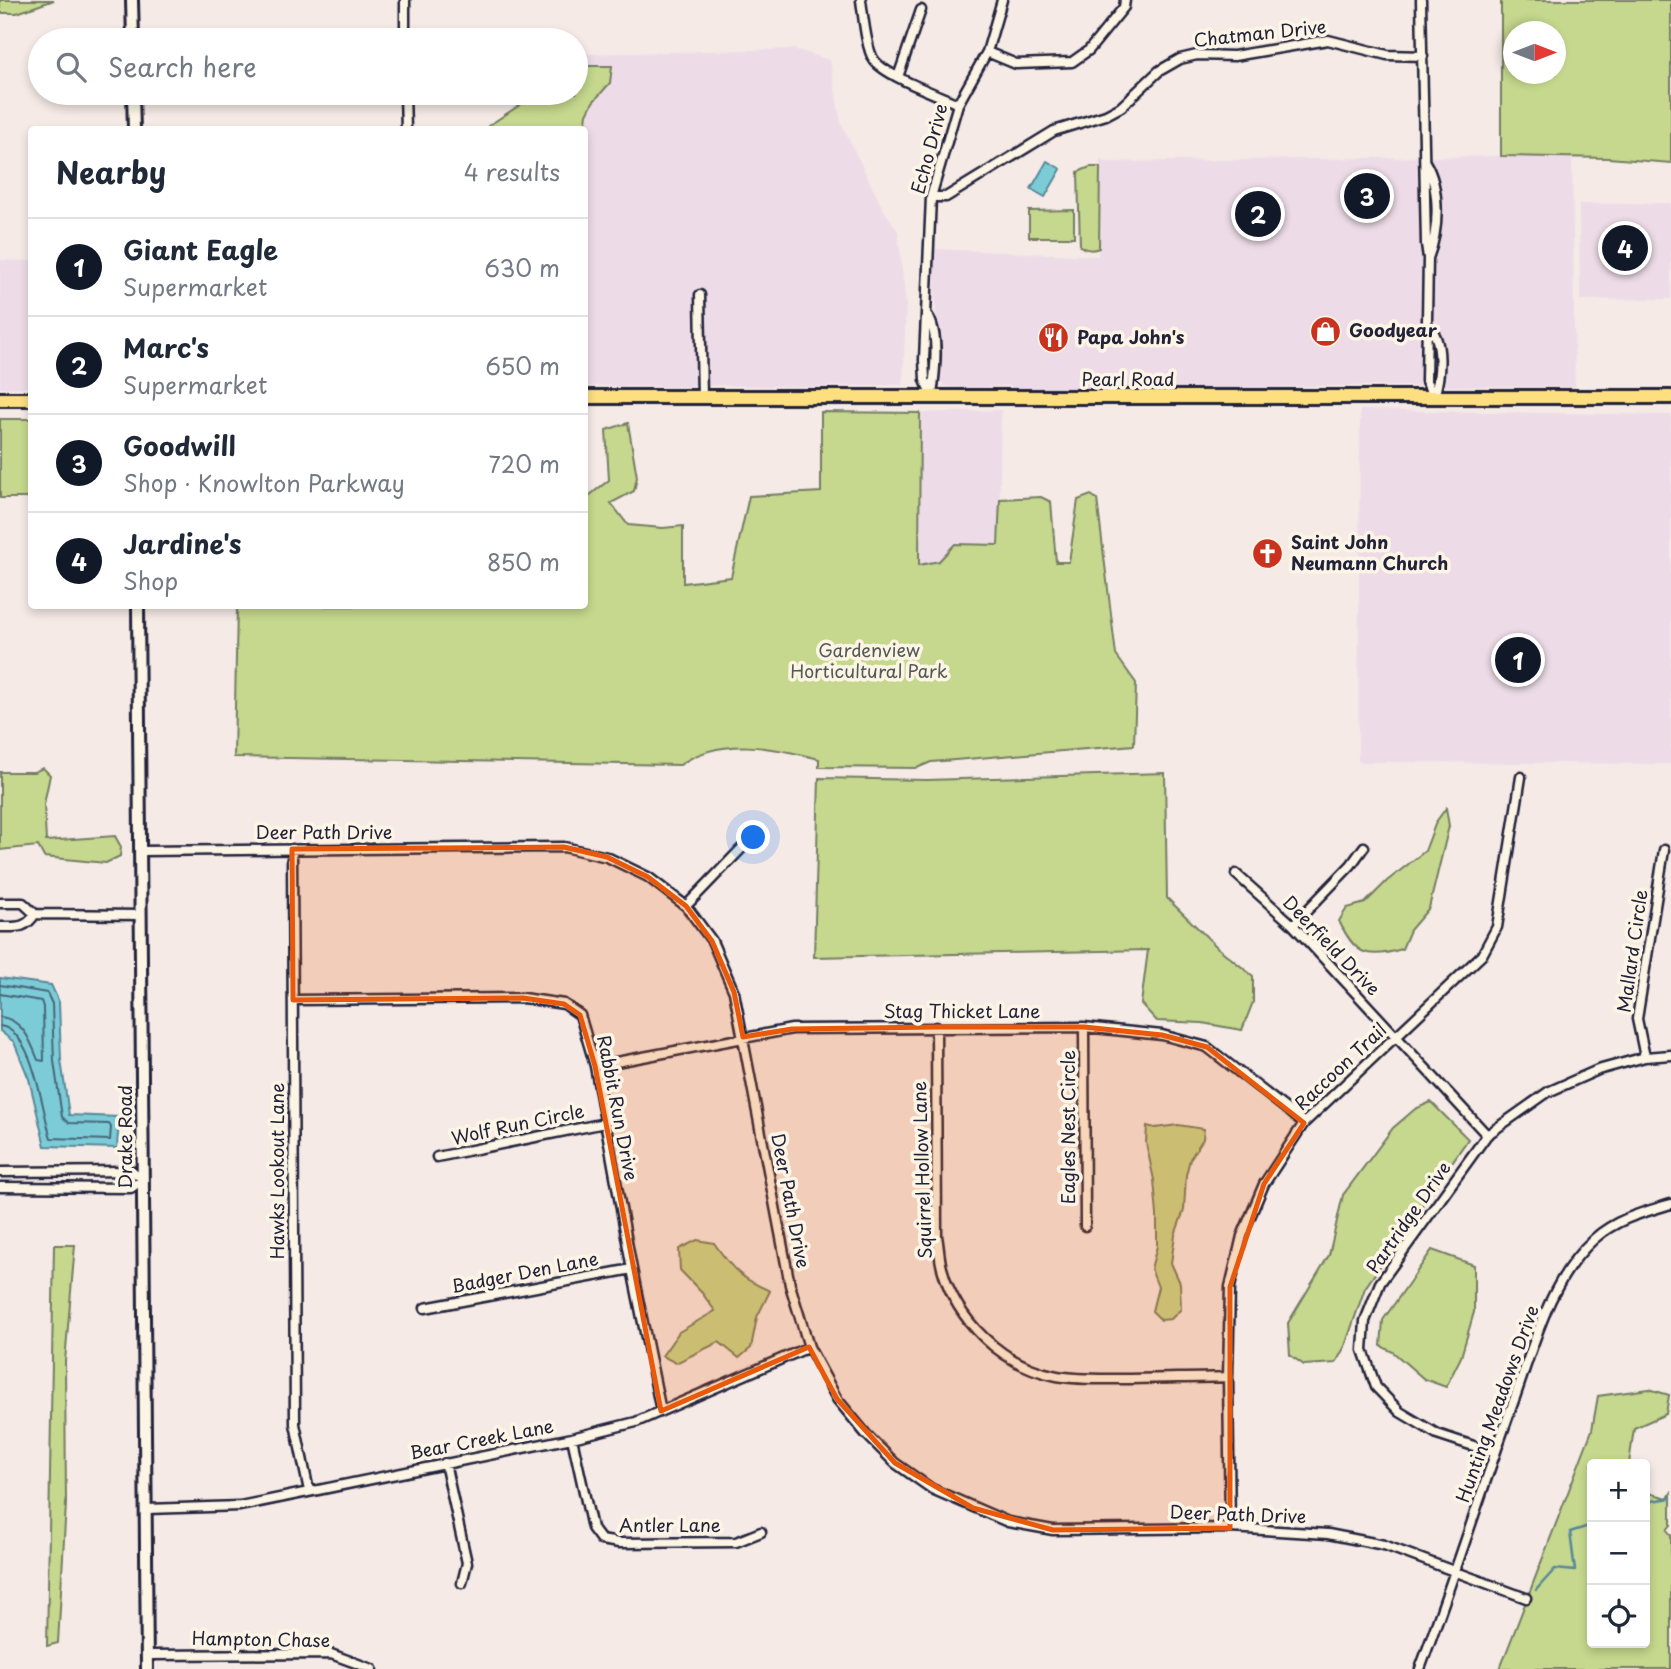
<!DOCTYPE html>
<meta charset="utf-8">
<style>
:root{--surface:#fff;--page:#f6f6f7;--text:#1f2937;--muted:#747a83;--line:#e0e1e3;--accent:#111827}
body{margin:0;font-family:"Playpen Sans",sans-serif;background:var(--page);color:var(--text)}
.controls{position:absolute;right:21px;bottom:21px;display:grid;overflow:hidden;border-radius:7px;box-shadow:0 4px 10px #0003}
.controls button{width:63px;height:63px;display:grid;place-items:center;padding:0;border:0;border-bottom:2px solid var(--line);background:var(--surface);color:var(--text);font:35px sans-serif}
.compass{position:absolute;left:1503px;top:21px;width:63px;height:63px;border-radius:50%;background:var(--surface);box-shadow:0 4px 10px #0003;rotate:90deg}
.you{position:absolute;left:754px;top:838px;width:24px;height:24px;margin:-18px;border:5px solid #fff;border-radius:50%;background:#1a73e8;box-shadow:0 0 0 10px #1a73e833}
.badge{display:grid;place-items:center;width:46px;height:46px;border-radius:50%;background:var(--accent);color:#fff;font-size:23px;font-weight:700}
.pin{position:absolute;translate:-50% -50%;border:4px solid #fff;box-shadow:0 2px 7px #0006}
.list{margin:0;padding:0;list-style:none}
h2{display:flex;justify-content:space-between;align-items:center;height:91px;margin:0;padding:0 28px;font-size:30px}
h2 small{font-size:23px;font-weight:400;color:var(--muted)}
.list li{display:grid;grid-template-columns:46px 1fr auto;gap:21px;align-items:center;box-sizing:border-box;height:98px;padding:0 28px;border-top:2px solid var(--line)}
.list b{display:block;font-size:26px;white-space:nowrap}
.list p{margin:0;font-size:23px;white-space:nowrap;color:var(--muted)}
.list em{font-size:23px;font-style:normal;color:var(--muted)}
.icon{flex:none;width:38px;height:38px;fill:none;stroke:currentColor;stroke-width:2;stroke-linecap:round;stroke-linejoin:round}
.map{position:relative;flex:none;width:1671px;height:1669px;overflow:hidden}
.search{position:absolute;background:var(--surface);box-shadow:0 4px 10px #0003;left:28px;top:28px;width:560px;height:77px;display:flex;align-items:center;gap:18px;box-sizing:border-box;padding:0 24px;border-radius:38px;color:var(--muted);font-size:26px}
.panel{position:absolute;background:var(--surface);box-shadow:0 4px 10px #0003;left:28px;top:126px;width:560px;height:483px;border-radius:7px}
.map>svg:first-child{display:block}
</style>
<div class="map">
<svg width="1671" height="1669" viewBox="0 0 1671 1669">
<rect width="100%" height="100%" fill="#f5eae6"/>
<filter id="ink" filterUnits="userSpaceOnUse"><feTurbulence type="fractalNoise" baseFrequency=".0143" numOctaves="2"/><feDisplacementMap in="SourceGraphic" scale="14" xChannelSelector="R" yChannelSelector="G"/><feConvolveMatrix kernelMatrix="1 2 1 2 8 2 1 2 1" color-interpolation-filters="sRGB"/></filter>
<g filter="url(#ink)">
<path fill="#eddce7" d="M794 49 830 60 841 123 883 209 898 231 906 305 903 385 813 387 692 385 689 387 585 386 584 130H564L576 93V62L585 54Z
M1501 156 1572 157 1575 387 1327 386 1012 393 1011 386 963 388 944 386 938 375 934 249 1098 256 1100 160 1106 162Z
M1671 203V299L1580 300 1579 204Z
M0 260 31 261V387L0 388Z
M1001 410 999 546 955 544 939 561 919 565 920 413Z
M1360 410 1671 415V764L1358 762Z"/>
<path fill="#c5d88d" stroke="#747d64" stroke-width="2" fill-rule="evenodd" d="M0 0H54L17 13H0Z
M1501 0H1671V163L1608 158 1501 156ZM1514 32H1556V74H1514Z
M576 66H612L610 83 593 102 587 114 585 131 488 129V126L538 93H576Z
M1090 167H1100L1099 248C1092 251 1086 250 1080 246L1078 172Z
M1074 210V237H1029V211Z
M821 412 920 413 919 565 939 561 955 544 998 545 1000 499 1041 497 1051 502 1056 562H1069L1078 500 1091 495 1097 499 1116 655 1136 683 1134 745 931 762 917 768 819 767V759C774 747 720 736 680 765L234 757 237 606H584L585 499 609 480 606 430 628 423 637 477 634 491 611 503 628 525 663 528 683 526V583L731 577 749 496 821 492Z
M0 419H31V498H0Z
M43 768 50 775 44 804 46 841 115 836 121 847 120 856 106 863 44 857 38 846 0 850V772H34Z
M1165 773 1167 898 1218 948 1253 976V1002L1242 1030 1202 1023 1157 1021 1141 1004 1148 950 814 957 819 778 927 780Z
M1446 808 1449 826 1429 908 1410 930 1402 949C1366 960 1355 954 1339 921L1347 908 1365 903 1387 881 1425 851 1436 822Z
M1431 1102 1468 1139 1365 1288 1345 1346 1336 1363 1304 1365 1290 1355 1288 1323 1329 1255 1343 1195 1393 1128 1415 1109Z
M1178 1125 1204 1129 1203 1139 1190 1159 1186 1175 1184 1210 1175 1235 1171 1263 1180 1283 1181 1309 1171 1319 1161 1320 1152 1311 1158 1287 1151 1269 1157 1246V1215L1154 1180 1146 1143 1147 1126 1155 1128Z
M697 1240 714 1243C733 1270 740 1278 770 1291L757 1317 751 1348 739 1358 719 1342 676 1363 662 1356 679 1332 715 1311 702 1293 680 1270 679 1249Z
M54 1245H75L65 1361 66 1504 58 1643 47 1646Z
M1432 1250 1474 1265V1312L1461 1357 1446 1387 1424 1379 1393 1352 1381 1346 1383 1320Z
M1649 1389 1669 1395 1666 1414 1634 1428 1629 1464H1592V1643H1645V1492L1668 1498 1671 1493V1525L1667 1530 1671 1535V1669H1500L1592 1430 1598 1396Z"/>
<path fill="#7cccd7" stroke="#588899" stroke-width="2" d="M1047 161 1061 169 1045 197 1031 189Z
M0 978 51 985 59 1002 61 1060 69 1115 119 1117 117 1148 45 1146 29 1079 14 1042 0 1031Z"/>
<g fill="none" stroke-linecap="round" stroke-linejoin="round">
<path stroke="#466679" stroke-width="2" d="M0 985 47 993 52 1004 54 1061 62 1117 69 1123 109 1124 111 1127 110 1140 51 1138C42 1112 34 1030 0 1026
M0 994 41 1001 43 1007 44 1061 38 1060C31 1042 23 1019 0 1017"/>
<path stroke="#588899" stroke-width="2.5" d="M1645 1502 1671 1498
M1536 1590 1555 1569 1575 1571 1570 1532 1592 1525"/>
<defs>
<path id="street" d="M405 0V40
M861 0C863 14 866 49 874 60 885 76 939 95 958 104
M1421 0 1426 244 1428 258 1426 381 1434 397
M987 52 1016 64 1072 62 1089 50 1124 7 1125 0
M898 77 921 10
M405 93 406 130
M1425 162C1441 188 1439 231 1428 258
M931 197H946L1054 131 1106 115 1121 107 1159 71 1180 59 1197 55 1234 56 1328 40 1387 55 1423 56
M700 295 702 398
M928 316C940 334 935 374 932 395
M1427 325C1445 338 1440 378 1434 397
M932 397 925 380 924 360 931 197 958 104 987 52 1002 0
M292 849 295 1424 309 1491
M141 851 564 847 607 857 648 877 686 906 712 941 734 992 790 1285 809 1347 837 1399 866 1434 895 1463 932 1489 1008 1522 1053 1530 1230 1528 1328 1534 1384 1545 1526 1598
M1236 874 1293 925 1487 1135
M0 903H23L35 914
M686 906 742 848
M35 914 141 915
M1293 925 1351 865 1364 847
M0 927C16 927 26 929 35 914
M293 1000 523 998 564 1004 580 1015 595 1066 632 1269 661 1411
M936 1027 937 1236C939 1246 939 1257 942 1268 956 1320 1002 1366 1057 1376 1080 1380 1103 1379 1126 1379 1160 1378 1194 1378 1228 1377
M1084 1027 1085 1226
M1645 1057 1637 1019 1664 850
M595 1066 792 1029 1084 1027 1162 1035 1207 1047 1304 1123
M437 1157 605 1123
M0 1172 132 1171 143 1179 131 1188 0 1187
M425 1308 632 1269
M572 1438 592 1528 601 1540 619 1543 736 1542 761 1532
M1495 1453 1437 1434 1400 1412 1376 1387 1363 1350 1365 1321 1380 1283 1487 1135 1548 1092 1598 1070 1645 1057 1671 1055
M445 1463 467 1563 462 1583
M147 1509 240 1506 572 1438 636 1422 809 1347
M1230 1528 1228 1377 1230 1287 1242 1236 1264 1184 1304 1123 1482 955 1497 927 1521 777
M148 1655 331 1654 372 1669
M1420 1669C1453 1581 1481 1492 1513 1403 1533 1348 1549 1279 1594 1239 1616 1219 1644 1212 1671 1204"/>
<path id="secondary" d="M132 0 133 40
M133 93 134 130
M138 606 147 1669"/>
<path id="primary" d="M584 397H1671
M0 399H32"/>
</defs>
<use href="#street" stroke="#22223b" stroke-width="13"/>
<use href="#secondary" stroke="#22223b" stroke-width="16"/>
<use href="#primary" stroke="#22223b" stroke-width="18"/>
<use href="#street" stroke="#fcf5e5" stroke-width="8"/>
<use href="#secondary" stroke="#fcf5e5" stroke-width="10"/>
<use href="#primary" stroke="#fddf80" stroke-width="12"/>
</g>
</g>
<path fill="#e8590c" fill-opacity="0.2" stroke="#e8590c" stroke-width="5" stroke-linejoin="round" d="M564 847 607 857 648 877 686 906 712 941 734 992 743 1037 792 1029 936 1027H1084L1162 1035 1207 1047 1304 1123 1264 1184 1230 1287V1528L1053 1530 973 1508 895 1463 837 1399 809 1347 661 1411 595 1066 580 1015 564 1004 523 998 293 1000 292 849Z"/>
<defs>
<symbol id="shop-disc" viewBox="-11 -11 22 22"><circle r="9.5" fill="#c8321e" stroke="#fcf5e5"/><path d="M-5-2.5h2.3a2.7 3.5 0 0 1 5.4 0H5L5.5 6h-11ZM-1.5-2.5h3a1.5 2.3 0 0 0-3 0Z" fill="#fff"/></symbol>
<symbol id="restaurant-disc" viewBox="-11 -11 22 22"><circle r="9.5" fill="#c8321e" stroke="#fcf5e5"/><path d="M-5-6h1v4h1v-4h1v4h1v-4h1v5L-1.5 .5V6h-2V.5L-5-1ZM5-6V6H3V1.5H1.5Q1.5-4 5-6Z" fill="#fff"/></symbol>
<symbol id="church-disc" viewBox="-11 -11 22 22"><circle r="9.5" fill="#c8321e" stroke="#fcf5e5"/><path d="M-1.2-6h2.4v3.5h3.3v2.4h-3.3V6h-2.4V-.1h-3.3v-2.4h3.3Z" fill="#fff"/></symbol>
</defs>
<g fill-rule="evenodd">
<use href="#shop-disc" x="1308" y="314" width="35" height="35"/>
<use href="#restaurant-disc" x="1036" y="320" width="35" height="35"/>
<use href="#church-disc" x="1250" y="536" width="35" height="35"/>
</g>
<g text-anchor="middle" stroke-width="7" stroke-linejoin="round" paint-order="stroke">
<g font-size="18" fill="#22223b" stroke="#fcf5e5">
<text transform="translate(1260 34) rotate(-6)" y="6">Chatman Drive</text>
<text transform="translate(930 149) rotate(-75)" y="6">Echo Drive</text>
<text x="1128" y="386">Pearl Road</text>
<text x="324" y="839">Deer Path Drive</text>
<text transform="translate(1331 946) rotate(46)" y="6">Deerfield Drive</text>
<text transform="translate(1633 951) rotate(-82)" y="6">Mallard Circle</text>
<text x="962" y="1018">Stag Thicket Lane</text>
<text transform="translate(1341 1067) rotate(-43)" y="6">Raccoon Trail</text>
<text transform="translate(617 1108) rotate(79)" y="6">Rabbit Run Drive</text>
<text transform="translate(518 1125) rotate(-12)" y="6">Wolf Run Circle</text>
<text transform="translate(1069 1127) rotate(-90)" y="6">Eagles Nest Circle</text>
<text transform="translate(126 1137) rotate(-90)" y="6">Drake Road</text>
<text transform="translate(923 1170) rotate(-92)" y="6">Squirrel Hollow Lane</text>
<text transform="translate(278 1171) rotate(-90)" y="6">Hawks Lookout Lane</text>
<text transform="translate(790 1201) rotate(79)" y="6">Deer Path Drive</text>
<text transform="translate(1409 1218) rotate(-55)" y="6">Partridge Drive</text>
<text transform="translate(525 1273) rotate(-11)" y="6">Badger Den Lane</text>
<text transform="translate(1498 1404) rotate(-70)" y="6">Hunting Meadows Drive</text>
<text transform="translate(482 1440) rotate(-11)" y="6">Bear Creek Lane</text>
<text transform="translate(1238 1515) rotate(2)" y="6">Deer Path Drive</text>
<text x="670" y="1532">Antler Lane</text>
<text transform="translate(261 1640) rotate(1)" y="6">Hampton Chase</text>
</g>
<g font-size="18" font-weight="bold" fill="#22223b" stroke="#fcf5e5" text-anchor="start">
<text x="1349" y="337">Goodyear</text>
<text x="1077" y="344">Papa John's</text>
<text x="1291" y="549">Saint John<tspan x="1291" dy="21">Neumann Church</tspan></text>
</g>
<g font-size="18" fill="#535954" stroke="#fcf5e5">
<text x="869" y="657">Gardenview<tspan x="869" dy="21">Horticultural Park</tspan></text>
</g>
</g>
</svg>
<div class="controls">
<button>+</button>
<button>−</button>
<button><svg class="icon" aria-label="locate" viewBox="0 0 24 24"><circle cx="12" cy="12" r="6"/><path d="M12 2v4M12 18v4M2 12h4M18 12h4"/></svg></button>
</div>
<svg class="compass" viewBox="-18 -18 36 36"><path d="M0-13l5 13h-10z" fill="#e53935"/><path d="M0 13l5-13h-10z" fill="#747a83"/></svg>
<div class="you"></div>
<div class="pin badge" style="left:1518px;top:660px">1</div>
<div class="pin badge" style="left:1258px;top:214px">2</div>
<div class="pin badge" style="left:1367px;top:196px">3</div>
<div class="pin badge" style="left:1625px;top:248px">4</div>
<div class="search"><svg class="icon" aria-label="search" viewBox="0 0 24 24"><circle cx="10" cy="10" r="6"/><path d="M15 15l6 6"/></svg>Search here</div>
<section class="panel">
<h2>Nearby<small>4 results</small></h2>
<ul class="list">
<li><span class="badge">1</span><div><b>Giant Eagle</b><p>Supermarket</p></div><em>630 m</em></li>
<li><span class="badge">2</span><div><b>Marc's</b><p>Supermarket</p></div><em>650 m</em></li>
<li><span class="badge">3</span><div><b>Goodwill</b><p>Shop · Knowlton Parkway</p></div><em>720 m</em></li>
<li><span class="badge">4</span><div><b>Jardine's</b><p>Shop</p></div><em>850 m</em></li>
</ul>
</section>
</div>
